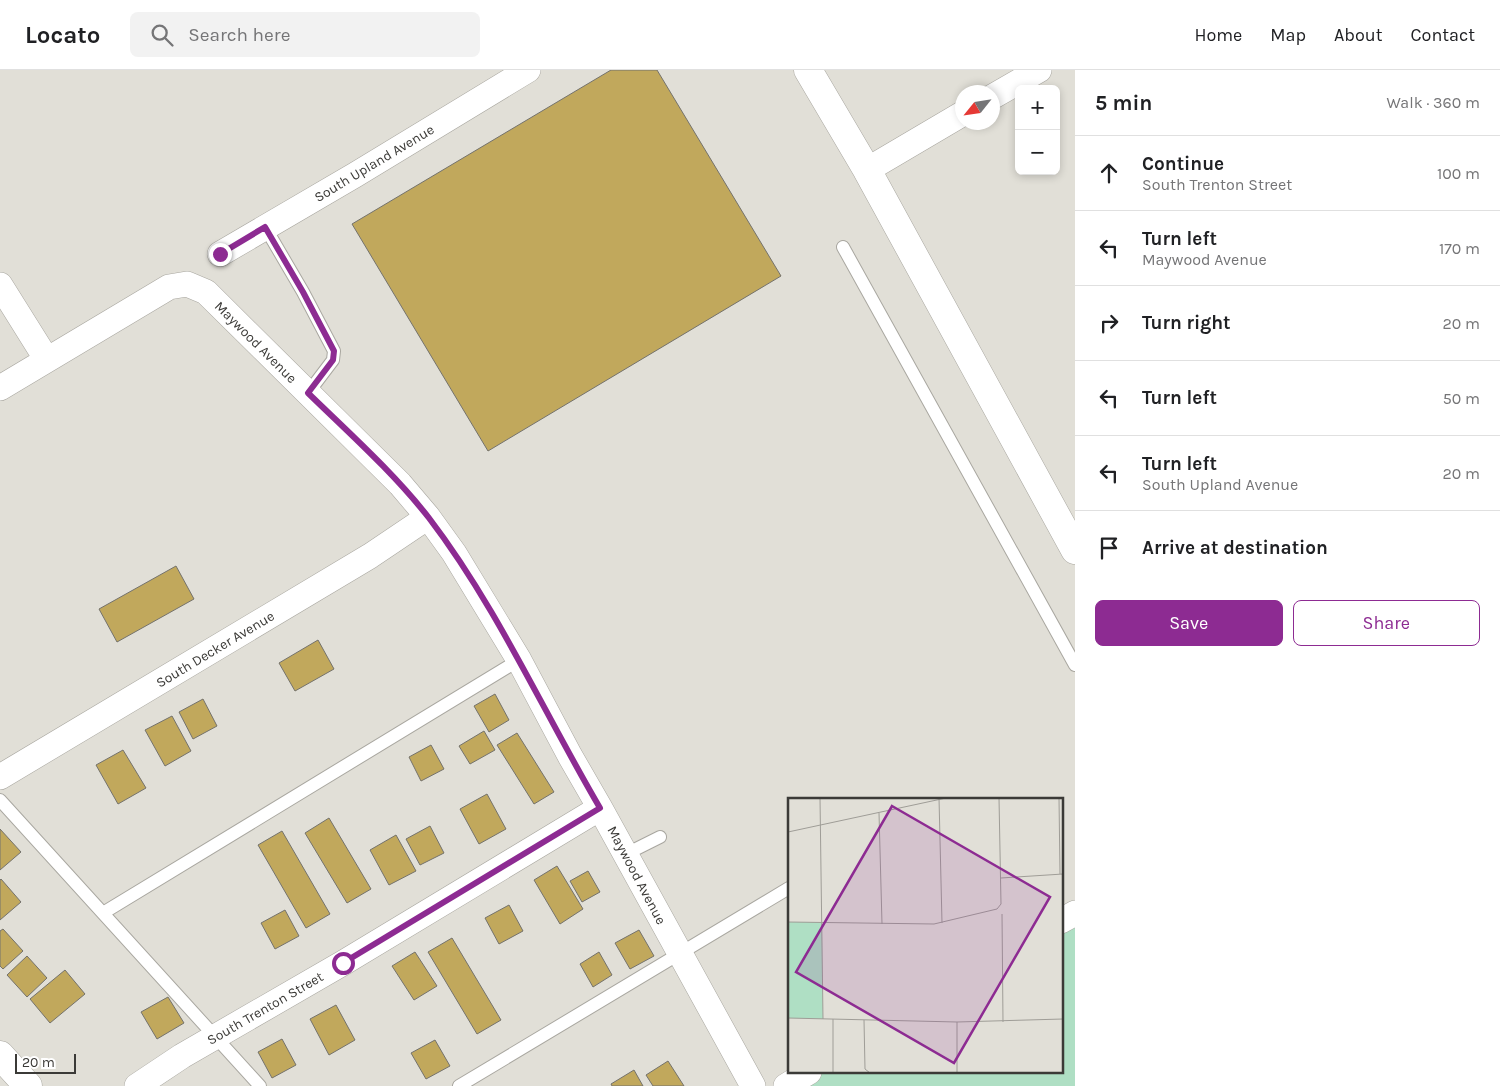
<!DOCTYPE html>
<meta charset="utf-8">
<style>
:root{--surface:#fff;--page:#f2f2f2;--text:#202124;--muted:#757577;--line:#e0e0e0;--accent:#8d2b92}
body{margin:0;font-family:Karla,sans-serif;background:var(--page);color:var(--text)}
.controls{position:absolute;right:15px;top:15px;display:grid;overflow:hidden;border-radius:8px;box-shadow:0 2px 8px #0003}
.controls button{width:45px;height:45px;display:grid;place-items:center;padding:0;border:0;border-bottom:1px solid var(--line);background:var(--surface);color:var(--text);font:25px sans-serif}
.compass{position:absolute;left:955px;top:15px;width:45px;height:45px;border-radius:50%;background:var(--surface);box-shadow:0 2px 8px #0003;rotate:240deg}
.scale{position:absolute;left:15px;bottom:12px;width:61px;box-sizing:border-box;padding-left:5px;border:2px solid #3b3a37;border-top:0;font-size:14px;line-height:18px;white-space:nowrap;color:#3b3a37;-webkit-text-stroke:4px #fff;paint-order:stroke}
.stop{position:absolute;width:15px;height:15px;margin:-11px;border:4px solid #8d2b92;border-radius:50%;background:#fff}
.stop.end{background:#8d2b92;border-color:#fff;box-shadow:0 1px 5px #0008}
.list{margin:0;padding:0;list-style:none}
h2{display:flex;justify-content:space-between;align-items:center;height:65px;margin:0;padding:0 20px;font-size:21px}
h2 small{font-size:16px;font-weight:400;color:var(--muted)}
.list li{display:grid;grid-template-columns:32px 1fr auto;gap:15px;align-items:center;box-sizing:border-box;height:75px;padding:0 20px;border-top:1px solid var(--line)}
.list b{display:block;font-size:19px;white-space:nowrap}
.list p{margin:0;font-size:16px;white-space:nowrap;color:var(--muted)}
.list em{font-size:16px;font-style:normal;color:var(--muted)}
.actions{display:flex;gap:10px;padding:15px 20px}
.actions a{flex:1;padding:11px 0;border:1px solid var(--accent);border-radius:8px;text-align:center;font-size:18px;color:var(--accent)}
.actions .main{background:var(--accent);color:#fff}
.icon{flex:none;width:28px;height:28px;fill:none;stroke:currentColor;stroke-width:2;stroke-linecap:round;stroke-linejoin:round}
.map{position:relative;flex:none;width:1075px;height:1016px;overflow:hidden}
header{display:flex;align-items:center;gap:30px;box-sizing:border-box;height:70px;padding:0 25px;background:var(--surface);border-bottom:1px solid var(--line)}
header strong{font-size:24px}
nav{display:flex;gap:28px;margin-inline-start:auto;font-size:18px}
.search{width:350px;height:45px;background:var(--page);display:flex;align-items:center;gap:12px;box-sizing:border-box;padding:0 18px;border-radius:8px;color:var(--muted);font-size:19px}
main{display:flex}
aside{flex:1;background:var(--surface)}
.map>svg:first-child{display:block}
</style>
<header>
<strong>Locato</strong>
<div class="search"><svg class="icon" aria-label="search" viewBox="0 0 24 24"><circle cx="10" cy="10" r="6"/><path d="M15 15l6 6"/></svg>Search here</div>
<nav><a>Home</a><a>Map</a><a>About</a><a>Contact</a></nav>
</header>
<main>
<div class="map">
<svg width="1075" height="1016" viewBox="0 0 1075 1016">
<rect width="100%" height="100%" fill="#e1dfd7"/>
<path fill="#afdfc4" d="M1075 843V1016H786L809 1002H1061V851Z"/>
<path fill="#c1a85c" stroke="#74726c" d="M611 0H657L781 206 488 381 352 154Z
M176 496 194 529 117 572 99 539Z
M318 570 334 599 295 621 279 593Z
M495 624 509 650 489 662 474 636Z
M203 629 217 656 193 669 179 642Z
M172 646 191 681 165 696 145 660Z
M484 661 495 680 470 694 459 676Z
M517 663 554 722 534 734 497 675Z
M431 675 444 699 421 711 409 687Z
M123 680 146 718 118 734 96 695Z
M487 724 506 759 479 774 460 739Z
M329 748 371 819 347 833 305 763Z
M430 756 444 783 420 795 406 769Z
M0 759 21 782 0 800Z
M282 761 330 844 306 858 258 775Z
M396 765 416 801 389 815 370 780Z
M557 796 583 839 560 854 534 810Z
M588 801 600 822 582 832 570 811Z
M1 809 21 832 0 850V810Z
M509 835 523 861 499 874 485 848Z
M285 840 299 866 275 879 261 853Z
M3 859 23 881 3 899 0 896V861Z
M639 860 654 886 630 899 615 873Z
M452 868 501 950 477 964 428 882Z
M415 882 437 916 414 930 392 896Z
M599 882 612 905 593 917 580 894Z
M27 886 47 908 27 927 7 905Z
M65 900 85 924 50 953 30 929Z
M168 927 184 953 157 969 141 942Z
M336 935 355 970 329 985 310 949Z
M282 969 296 995 272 1008 258 982Z
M435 970 450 996 426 1009 411 983Z
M668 991 684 1016H653L646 1005Z
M634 1000 643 1016H612L611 1014Z"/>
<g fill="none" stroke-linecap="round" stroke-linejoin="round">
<defs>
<path id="service" d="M265 157 303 222 334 281 333 290 308 323
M843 177 1075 595
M0 730 260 1016
M626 784 660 767
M103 843 519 590
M459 1016 789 818"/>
<path id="minor" d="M992 27 1039 0
M867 100 962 44
M220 184 355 105 528 0
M0 215 47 290
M0 318 169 217 187 214 206 222 400 414 428 447 454 483 519 590 570 686 600 738 753 1016
M0 707 370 486 428 447
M1061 851 1075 843
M137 1016 182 986 343 893 600 738
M786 1016 809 1002"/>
<path id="tertiary" d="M808 0 867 100 1075 480"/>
<path id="primary" d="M0 985 28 1016"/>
</defs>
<use href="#service" stroke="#a9a7a0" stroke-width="14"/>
<use href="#minor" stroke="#a9a7a0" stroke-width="26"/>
<use href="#tertiary" stroke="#a9a7a0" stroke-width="29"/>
<use href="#primary" stroke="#a9a7a0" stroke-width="29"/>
<use href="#service" stroke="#fff" stroke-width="12"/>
<use href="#minor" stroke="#fff" stroke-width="25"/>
<use href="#tertiary" stroke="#fff" stroke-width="28"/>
<use href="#primary" stroke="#fff" stroke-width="28"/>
</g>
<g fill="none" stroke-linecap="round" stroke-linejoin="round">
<path stroke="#8d2b92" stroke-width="6" d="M220 184 265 157 303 222 334 281 333 290 308 323C349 363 393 402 429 448 497 537 543 641 600 738L343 893"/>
</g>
<g text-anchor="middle" stroke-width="5" stroke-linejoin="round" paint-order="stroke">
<g font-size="14" fill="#3b3a37" stroke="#fff">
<text transform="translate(374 93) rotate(-31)" y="5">South Upland Avenue</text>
<text transform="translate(256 272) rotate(45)" y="5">Maywood Avenue</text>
<text transform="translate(215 579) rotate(-31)" y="5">South Decker Avenue</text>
<text transform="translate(637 805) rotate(62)" y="5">Maywood Avenue</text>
<text transform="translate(265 938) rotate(-30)" y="5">South Trenton Street</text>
</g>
</g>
<g transform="translate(788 728)">
<rect width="275" height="275" fill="#e1dfd7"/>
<path d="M0 124H34L35 221 0 220Z" fill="#afdfc4"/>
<path fill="none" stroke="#9f9d97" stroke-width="1" d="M32 0 35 221M151 0 154 125M271 0 272 76M91 15 94 126M0 34 158 0M213 80 275 76M214 116 215 224M0 124 146 126 209 111 213 106 211 0M0 220 169 224 275 221M45 221V275M76 222 77 271 82 275M169 224V275"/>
<path fill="#8d2b92" fill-opacity="0.15" stroke="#8d2b92" stroke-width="2.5" d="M104 8 262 99 166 265 8 174Z"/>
<rect width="275" height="275" fill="none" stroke="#3b3a37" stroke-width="2.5"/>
</g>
</svg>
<div class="controls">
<button>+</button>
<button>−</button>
</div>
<svg class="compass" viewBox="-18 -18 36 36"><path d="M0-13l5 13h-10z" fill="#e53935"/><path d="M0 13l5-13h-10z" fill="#757577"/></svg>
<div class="scale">20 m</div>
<div class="stop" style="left:343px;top:893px"></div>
<div class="stop end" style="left:220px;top:184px"></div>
</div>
<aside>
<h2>5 min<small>Walk · 360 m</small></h2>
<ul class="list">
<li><svg class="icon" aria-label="ahead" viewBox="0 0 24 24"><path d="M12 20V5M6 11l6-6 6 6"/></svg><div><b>Continue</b><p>South Trenton Street</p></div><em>100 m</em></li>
<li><svg class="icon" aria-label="left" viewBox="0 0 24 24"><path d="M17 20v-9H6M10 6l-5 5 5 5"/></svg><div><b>Turn left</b><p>Maywood Avenue</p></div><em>170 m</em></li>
<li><svg class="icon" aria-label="right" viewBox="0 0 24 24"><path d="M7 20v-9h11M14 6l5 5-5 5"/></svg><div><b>Turn right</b></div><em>20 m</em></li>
<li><svg class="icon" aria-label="left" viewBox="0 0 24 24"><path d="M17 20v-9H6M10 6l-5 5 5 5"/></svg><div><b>Turn left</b></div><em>50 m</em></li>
<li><svg class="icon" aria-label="left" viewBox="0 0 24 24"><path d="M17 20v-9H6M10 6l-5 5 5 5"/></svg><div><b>Turn left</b><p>South Upland Avenue</p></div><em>20 m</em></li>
<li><svg class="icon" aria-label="arrive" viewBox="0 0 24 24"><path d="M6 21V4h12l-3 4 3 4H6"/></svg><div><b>Arrive at destination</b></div></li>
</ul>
<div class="actions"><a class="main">Save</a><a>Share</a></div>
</aside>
</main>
